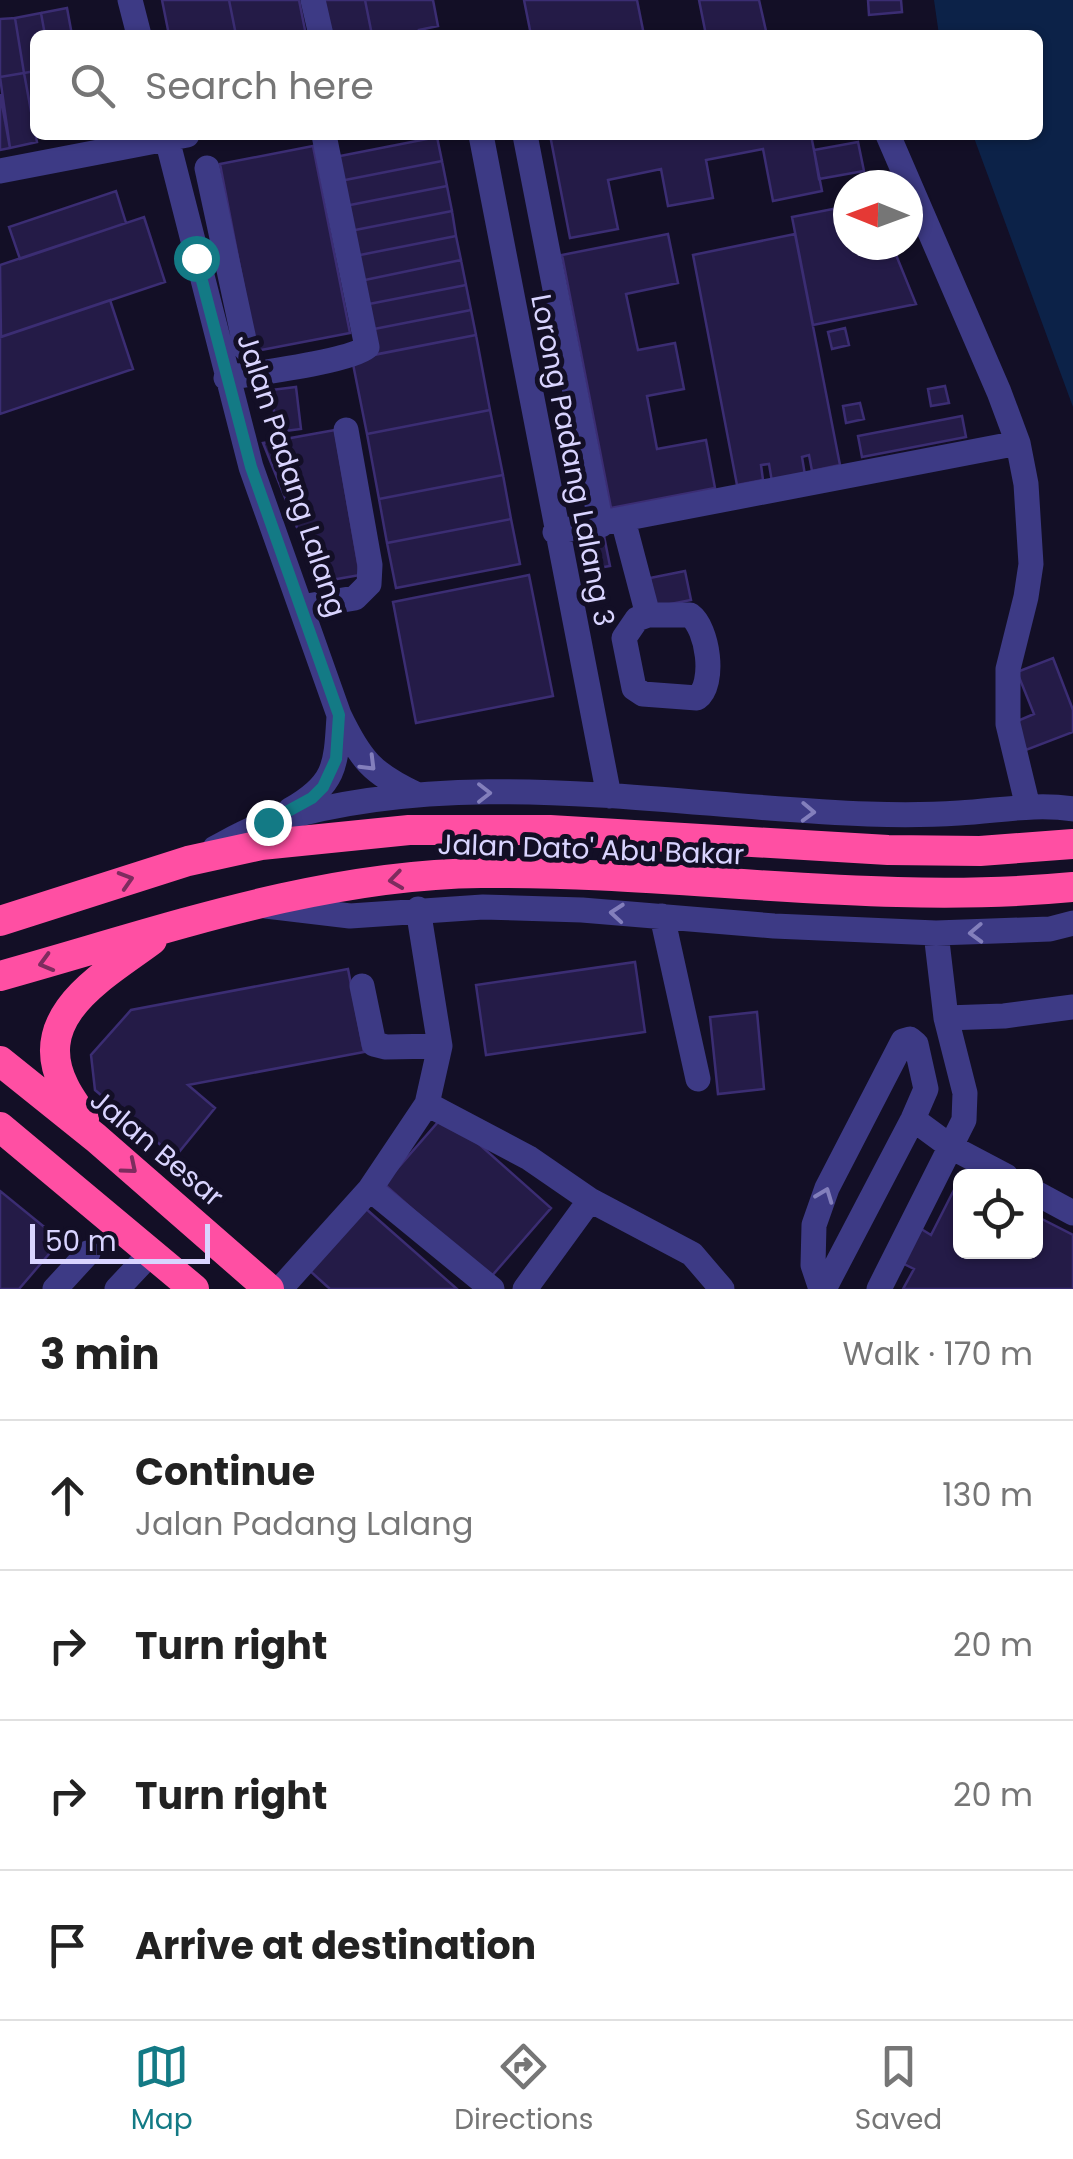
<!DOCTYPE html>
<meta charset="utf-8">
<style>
:root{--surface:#fff;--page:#f2f2f2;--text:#222;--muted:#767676;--line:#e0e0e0;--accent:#137a85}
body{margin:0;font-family:Poppins,sans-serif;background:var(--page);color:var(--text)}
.controls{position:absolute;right:30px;bottom:30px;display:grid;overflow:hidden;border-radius:15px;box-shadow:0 2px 8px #0004}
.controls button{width:90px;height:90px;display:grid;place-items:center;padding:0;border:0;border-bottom:2px solid var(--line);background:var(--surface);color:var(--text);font:50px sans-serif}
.compass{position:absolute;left:833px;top:170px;width:90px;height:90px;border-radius:50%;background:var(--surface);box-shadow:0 2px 8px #0004;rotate:271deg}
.scale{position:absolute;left:30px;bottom:25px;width:180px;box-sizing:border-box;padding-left:10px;border:5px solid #d9d4ff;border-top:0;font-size:28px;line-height:35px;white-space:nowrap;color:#d9d4ff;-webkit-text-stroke:8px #130f26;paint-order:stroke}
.stop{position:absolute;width:30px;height:30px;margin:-22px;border:8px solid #137a85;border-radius:50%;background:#fff}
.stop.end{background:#137a85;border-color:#fff;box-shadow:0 2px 10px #0008}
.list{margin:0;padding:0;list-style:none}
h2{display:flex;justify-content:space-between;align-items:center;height:130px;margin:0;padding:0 40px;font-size:42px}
h2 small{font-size:32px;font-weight:400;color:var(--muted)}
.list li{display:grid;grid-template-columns:65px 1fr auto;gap:30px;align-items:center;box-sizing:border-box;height:150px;padding:0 40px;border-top:2px solid var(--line)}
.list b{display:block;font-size:38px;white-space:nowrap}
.list p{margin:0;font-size:32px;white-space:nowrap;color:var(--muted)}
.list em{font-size:32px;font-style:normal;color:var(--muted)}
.icon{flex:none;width:55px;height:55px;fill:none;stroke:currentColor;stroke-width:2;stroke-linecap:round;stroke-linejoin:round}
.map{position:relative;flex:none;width:1073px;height:1289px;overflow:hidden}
.search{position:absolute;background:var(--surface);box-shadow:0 2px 8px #0004;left:30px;right:30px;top:30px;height:110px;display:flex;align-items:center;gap:25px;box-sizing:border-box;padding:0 35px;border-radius:15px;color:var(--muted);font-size:38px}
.sheet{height:730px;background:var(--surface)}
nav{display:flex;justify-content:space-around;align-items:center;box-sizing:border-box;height:140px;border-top:2px solid var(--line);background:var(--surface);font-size:28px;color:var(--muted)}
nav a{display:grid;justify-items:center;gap:5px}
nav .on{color:var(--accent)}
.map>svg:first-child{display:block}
</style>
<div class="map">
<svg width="1073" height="1289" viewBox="0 0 1073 1289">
<rect width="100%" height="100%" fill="#130f26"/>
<path fill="#0c2248" d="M934 0H1073V407L973 135H1038V35H939Z"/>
<path fill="#241b47" stroke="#3b2d73" stroke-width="2.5" d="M162 0H229L236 35H169Z
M229 0H299L306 35H236Z
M318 0H365L372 35H325Z
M365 0H433L438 26 419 30 420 35H372Z
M524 0H637L644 35H531Z
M699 0H759L766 31 745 35H706Z
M868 0H901L902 12 869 15Z
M67 8 72 35H45L41 13Z
M41 13 45 35H35V71L24 73 15 18Z
M15 18 24 73 0 77V19Z
M35 71V133L24 73Z
M24 73 37 142 10 148 0 77Z
M0 94 10 148 0 150Z
M550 135H811L822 191 773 201 763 149 706 160 713 198 668 206 661 169 608 180 618 229 570 238Z
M437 137 442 161 340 181 335 157Z
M858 142 864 171 819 179 814 150Z
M313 146 350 333 256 351 220 164Z
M442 161 447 186 345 206 340 181Z
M447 186 452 211 350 231 345 206Z
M116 191 126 223 20 259 9 227Z
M848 206V245H892L916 304 813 325 792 217Z
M452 211 456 236 355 256 350 231Z
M144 217 165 282 1 337 0 265Z
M668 234 678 283 626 294 638 350 675 343 684 389 647 396 657 449 706 440 715 488 611 508 562 255Z
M795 234 840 465 812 471 809 455 802 457 805 475 772 482 769 464 761 465 763 480 737 485 693 255Z
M456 236 461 260 360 281 355 256Z
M461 260 466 285 364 305 360 281Z
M466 285 471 310 369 330 364 305Z
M110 300 133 369 0 414V337Z
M471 310 476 335 374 355 369 330Z
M845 328 849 345 832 349 828 332Z
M476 335 490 410 367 434 352 359Z
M945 386 949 403 931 406 928 389Z
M296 387 301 429 277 432 271 390Z
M860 403 864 419 846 423 843 406Z
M490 410 503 475 379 499 367 434Z
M962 416 966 437 862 457 858 436Z
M335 430 360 575 331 580 315 544 304 545 263 443Z
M503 475 511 519 387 543 379 499Z
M511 519 520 564 396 588 387 543Z
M604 536 610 566 592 569 586 539Z
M685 571 691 600 655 607 650 578Z
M529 575 553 696 416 723 393 602Z
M1053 658 1073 710V732L1026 750 1015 722 1034 714 1017 672Z
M635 962 645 1032 486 1055 476 985Z
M348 969 364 1052 188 1085 215 1108 175 1157 95 1090 91 1055 131 1010Z
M757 1012 764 1089 718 1094 710 1017Z
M445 1114 551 1208 490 1278 384 1184Z
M960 1178V1252H1036V1216L1073 1235V1289H903L914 1269 900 1262 918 1227 931 1235Z
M0 1191 48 1230 52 1242 49 1254 19 1289H0Z
M365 1208 457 1289H330L310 1271Z"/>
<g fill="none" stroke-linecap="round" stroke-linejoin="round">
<path stroke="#3d3a85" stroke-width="25" d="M130 0 139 35
M313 0 321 35
M166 135 251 467 339 715C360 759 372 774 418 795
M481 135 609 796
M525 135 601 525
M888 135 999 392 1018 443 1026 484 1031 564 1026 597 1008 669V724L1028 807
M207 168 246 349
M0 171 187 135
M226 378C255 373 349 362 367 347L324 135
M623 520 648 615
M555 532 1018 443
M301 607 355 598 369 584 370 565 346 430
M648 615H690C708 628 716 684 697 698L643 694 634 688 624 638 637 619Z
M290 810C336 784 336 766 339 716
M215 848C232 839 251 828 270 822 463 763 671 807 868 814 898 815 929 815 959 813 998 811 1035 803 1073 809
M266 906 350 916 483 907 582 910 774 926 936 933 1050 929 1073 923
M662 916 698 1079
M362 986 374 1044 386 1047 440 1046
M946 1018 1004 1016 1073 1007
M427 1104 529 1158 590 1200 525 1289
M913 1119 951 1147 1006 1176
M370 1189 492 1289
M1036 1193 1073 1213
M590 1200 692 1254 722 1289
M55 1289 88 1253
M117 1289 151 1253
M280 1289 370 1189 427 1104 440 1046 418 909
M821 1289 813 1265 814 1225 827 1188 903 1041 910 1039 916 1044 926 1089 913 1119 824 1289
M879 1289 964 1120 965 1093 946 1018 936 933"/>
<path stroke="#ff4fa3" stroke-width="30" d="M0 921 188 861 261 845 409 830H550L888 850 980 851 1073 844
M0 976C158 932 316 875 481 873 679 871 875 906 1073 887
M0 1061 96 1138 269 1289
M84 1119C78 1108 69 1097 64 1086 29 1015 104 976 152 940
M0 1127 194 1289"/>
</g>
<defs><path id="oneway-chevron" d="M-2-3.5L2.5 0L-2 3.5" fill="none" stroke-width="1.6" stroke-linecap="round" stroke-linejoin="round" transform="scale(2.5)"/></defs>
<g stroke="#837fbc">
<use href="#oneway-chevron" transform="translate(369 764) rotate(45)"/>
<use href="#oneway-chevron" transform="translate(484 793)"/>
<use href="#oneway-chevron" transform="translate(808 812) rotate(2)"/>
<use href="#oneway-chevron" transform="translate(617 913) rotate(-175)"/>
<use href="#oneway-chevron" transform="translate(976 933) rotate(178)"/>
<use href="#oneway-chevron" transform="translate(825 1195) rotate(-69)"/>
</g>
<g stroke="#7d2c5e">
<use href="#oneway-chevron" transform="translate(126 880) rotate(-17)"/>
<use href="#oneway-chevron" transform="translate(396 880) rotate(172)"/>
<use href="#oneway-chevron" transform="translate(46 963) rotate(164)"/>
<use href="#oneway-chevron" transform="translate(130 1167) rotate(40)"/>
</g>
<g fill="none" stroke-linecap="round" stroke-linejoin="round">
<path stroke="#137a85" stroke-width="12" d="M196 258 251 467 339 715 336 759 323 787 312 798 268 822"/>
</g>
<g text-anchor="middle" stroke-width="10" stroke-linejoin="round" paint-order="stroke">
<g font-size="28" fill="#d9d4ff" stroke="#130f26">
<text transform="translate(573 460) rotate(79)" y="10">Lorong Padang Lalang 3</text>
<text transform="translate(292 475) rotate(72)" y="10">Jalan Padang Lalang</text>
<text transform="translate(591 849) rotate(2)" y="10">Jalan Dato' Abu Bakar</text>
<text transform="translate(157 1148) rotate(40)" y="10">Jalan Besar</text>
</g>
</g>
</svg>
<div class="controls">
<button><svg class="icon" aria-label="locate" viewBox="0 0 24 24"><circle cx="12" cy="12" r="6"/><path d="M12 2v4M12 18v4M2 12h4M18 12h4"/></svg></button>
</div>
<svg class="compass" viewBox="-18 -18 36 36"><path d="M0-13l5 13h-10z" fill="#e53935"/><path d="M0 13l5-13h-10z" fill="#767676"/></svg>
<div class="scale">50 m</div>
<div class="stop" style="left:196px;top:258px"></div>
<div class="stop end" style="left:268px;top:822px"></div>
<div class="search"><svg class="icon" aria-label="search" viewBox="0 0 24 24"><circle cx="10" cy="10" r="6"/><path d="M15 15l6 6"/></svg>Search here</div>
</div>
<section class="sheet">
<h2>3 min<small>Walk · 170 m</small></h2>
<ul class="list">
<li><svg class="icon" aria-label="ahead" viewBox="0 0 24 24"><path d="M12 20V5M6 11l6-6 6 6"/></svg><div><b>Continue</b><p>Jalan Padang Lalang</p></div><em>130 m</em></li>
<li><svg class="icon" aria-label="right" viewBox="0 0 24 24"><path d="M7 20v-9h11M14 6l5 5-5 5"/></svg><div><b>Turn right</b></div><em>20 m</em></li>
<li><svg class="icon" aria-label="right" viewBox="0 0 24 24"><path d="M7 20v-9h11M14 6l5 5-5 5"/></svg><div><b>Turn right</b></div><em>20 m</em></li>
<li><svg class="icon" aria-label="arrive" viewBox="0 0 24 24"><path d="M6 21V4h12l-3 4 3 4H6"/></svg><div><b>Arrive at destination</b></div></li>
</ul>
</section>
<nav>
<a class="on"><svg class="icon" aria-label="map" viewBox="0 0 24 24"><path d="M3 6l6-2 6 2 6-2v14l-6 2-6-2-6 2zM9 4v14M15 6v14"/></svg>Map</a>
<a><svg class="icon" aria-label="directions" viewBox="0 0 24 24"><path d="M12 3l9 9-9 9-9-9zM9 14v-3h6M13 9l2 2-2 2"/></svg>Directions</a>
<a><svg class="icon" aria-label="saved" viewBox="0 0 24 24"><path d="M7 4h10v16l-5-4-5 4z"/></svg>Saved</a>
</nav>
